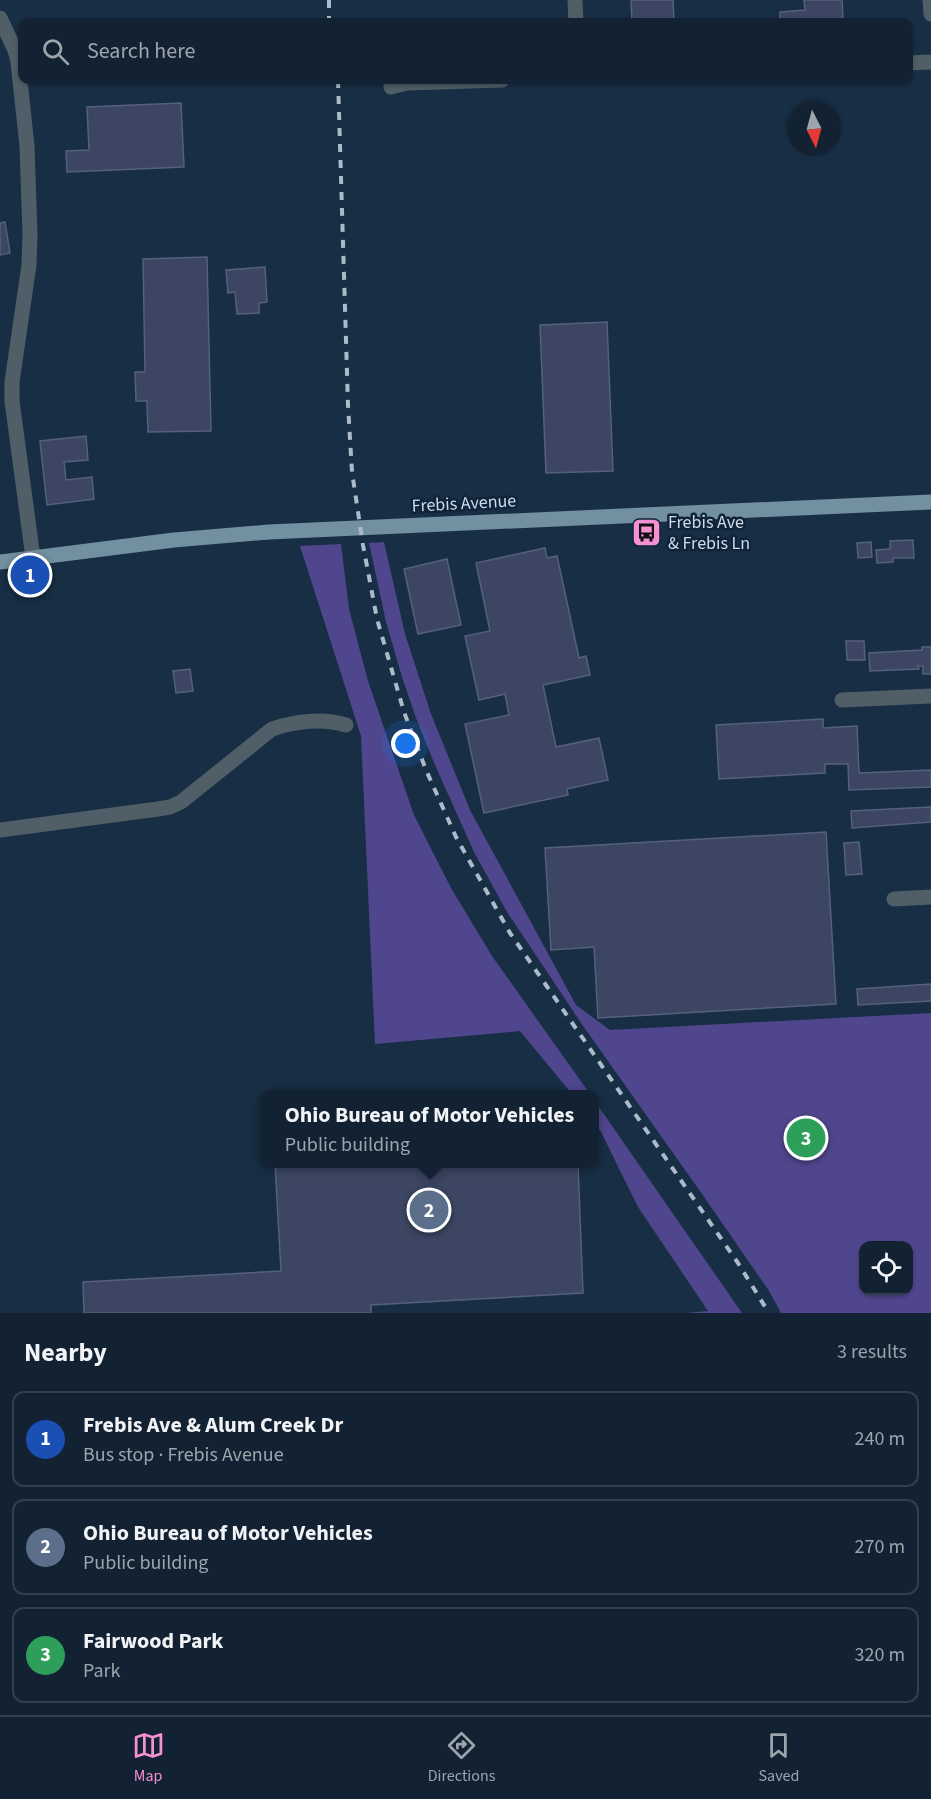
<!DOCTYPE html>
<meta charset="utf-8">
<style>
:root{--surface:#122233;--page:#1b2a3b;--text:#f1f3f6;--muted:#9ca4ac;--line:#313f4e;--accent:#f591d2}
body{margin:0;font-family:"Source Sans 3",sans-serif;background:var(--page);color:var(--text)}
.controls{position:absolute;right:18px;bottom:18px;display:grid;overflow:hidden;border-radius:12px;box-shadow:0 2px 4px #0004}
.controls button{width:54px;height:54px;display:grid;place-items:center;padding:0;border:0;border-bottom:2px solid var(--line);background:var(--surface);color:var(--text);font:30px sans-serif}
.compass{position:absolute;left:787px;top:102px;width:54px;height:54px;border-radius:50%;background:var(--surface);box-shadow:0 2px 4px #0004;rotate:174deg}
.you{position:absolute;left:406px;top:744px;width:21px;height:21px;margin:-15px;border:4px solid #fff;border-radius:50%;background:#1a73e8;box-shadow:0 0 0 9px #1a73e833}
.badge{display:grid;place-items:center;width:39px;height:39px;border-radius:50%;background:var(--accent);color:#fff;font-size:20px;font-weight:700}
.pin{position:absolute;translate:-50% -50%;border:3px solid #fff;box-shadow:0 2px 6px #0006}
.popup{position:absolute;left:260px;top:1090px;width:339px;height:78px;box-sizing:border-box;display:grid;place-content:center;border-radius:12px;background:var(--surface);filter:drop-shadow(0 2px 4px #0005);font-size:20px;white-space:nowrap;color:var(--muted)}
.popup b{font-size:22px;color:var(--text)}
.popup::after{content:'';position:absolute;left:50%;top:100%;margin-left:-12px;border:12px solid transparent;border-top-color:var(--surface)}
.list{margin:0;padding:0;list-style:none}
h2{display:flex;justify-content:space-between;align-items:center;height:78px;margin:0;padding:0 24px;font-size:26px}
h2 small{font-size:20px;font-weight:400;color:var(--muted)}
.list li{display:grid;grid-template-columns:39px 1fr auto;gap:18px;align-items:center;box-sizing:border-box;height:96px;margin:0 12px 12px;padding:0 12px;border:2px solid var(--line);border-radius:12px}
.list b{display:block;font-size:22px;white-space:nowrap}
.list p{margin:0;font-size:20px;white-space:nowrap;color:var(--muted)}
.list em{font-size:20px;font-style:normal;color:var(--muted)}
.icon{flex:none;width:33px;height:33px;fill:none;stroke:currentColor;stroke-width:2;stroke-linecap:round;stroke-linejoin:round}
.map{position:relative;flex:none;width:931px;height:1313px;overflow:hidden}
.search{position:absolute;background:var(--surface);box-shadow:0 2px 4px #0004;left:18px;right:18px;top:18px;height:66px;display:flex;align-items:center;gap:15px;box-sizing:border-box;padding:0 21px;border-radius:12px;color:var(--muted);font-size:22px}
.sheet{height:402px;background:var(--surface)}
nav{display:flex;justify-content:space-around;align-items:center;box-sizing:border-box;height:84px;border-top:2px solid var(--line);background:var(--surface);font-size:16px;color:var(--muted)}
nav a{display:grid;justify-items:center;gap:3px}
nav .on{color:var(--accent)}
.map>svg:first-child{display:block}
</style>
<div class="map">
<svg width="931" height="1313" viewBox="0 0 931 1313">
<rect width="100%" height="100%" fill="#182e44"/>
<path fill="#50468e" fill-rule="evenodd" d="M384 542 405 634 431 714 470 810 576 1005 610 1030 931 1013V1313H781L769 1291 702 1194 581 1023 507 912 474 852 435 765 416 718 402 677 386 622 369 543ZM864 1246H908V1290H864Z
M341 544 349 609 368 681 414 815 451 888 492 956 590 1094H572L520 1031 375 1044 361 736 300 546Z
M594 1100 742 1313H686L708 1311 638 1207 601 1132 594 1122Z"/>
<path fill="#3c4662" stroke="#55607e" stroke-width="1.5" d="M631 0H673L674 22H632Z
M804 0H842L843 18 834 19V22H780V12L805 10Z
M181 103 184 167 67 172 66 151 89 150 87 107Z
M5 222 10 253 0 255V223Z
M207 257 211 431 148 432 147 401H136L135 372H145L143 259Z
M265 267 267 302 259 303V313L237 314 235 292 228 293 226 270Z
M607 322 613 471 546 473 540 325Z
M86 436 88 460 64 462 66 480 92 477 94 499 47 505 40 441Z
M913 540 914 558H893V562L877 563 876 550 890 549V541Z
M871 542 872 557 858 558 857 543Z
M545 548 547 558 557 556 579 658 586 656 590 675 543 685 556 747 599 738 608 780 567 789 568 795 484 813 465 724 509 715 505 694 479 700 465 636 490 631 476 563Z
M447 559 461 625 418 634 404 569Z
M846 641H864L865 660H847Z
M922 647H931V674H923V666H918L919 669 870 671 869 653 922 650Z
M190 669 193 691 176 693 173 671Z
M823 719V728L857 726 859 773 931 770V787L849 790 848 764H825V773L719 779 716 725Z
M931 807V822L852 828 851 811Z
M826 832 836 1004 598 1018 594 947 551 950 545 848Z
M859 842 862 874 846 875 844 843Z
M931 984V1001L858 1005 857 989Z
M275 1164H578L583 1293 371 1305V1313H84L83 1282 281 1271Z"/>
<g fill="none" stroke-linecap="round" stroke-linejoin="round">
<path stroke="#505f67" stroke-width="15" d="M575 0 576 22
M930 0 931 14
M0 18 15 50 18 62 27 146 30 235 29 265 12 382V401L33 558
M908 63 931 62
M391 87 407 83 502 80
M842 700 931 696
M0 830 158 809 170 807 181 802 272 729C295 721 323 718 346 725
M894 899 931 897"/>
<path stroke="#7290a0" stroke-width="15" d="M0 562 174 540 269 532 931 502"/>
<path stroke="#abbbca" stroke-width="4" stroke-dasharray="8 8" stroke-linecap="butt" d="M329 0V22
M338 80 348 405 352 472 363 545 377 619 404 712 426 770 456 837 510 933 738 1263 769 1313"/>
</g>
<defs>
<symbol id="bus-square" viewBox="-11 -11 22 22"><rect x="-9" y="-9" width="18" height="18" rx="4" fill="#f591d2" stroke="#0f243a"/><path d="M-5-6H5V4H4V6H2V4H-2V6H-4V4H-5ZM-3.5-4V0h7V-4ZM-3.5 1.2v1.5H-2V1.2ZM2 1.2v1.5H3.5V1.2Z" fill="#111"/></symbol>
</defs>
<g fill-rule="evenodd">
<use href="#bus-square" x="630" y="516" width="33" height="33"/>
</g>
<g text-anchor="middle" stroke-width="5" stroke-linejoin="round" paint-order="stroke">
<g font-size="18" fill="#cddbe9" stroke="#0f243a">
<text transform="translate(464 503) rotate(-3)" y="6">Frebis Avenue</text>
</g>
<g font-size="18" fill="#cddbe9" stroke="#0f243a" text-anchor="start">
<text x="668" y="528">Frebis Ave<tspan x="668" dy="21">&amp; Frebis Ln</tspan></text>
</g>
</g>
</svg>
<div class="controls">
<button><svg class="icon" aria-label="locate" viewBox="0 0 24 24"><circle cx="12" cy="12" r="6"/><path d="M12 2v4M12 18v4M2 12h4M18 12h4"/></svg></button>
</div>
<svg class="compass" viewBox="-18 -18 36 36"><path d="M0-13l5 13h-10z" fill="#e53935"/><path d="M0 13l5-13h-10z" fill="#9ca4ac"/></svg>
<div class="you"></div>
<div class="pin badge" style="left:30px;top:575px;background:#1a4fb4">1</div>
<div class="pin badge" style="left:429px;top:1210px;background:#5c6f8a">2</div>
<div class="popup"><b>Ohio Bureau of Motor Vehicles</b>Public building</div>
<div class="pin badge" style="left:806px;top:1138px;background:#2e9e5b">3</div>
<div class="search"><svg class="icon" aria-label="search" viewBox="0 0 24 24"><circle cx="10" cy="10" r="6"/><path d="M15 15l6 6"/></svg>Search here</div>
</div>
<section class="sheet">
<h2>Nearby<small>3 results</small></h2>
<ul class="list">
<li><span class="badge" style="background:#1a4fb4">1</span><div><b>Frebis Ave &amp; Alum Creek Dr</b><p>Bus stop · Frebis Avenue</p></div><em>240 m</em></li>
<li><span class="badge" style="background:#5c6f8a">2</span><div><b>Ohio Bureau of Motor Vehicles</b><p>Public building</p></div><em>270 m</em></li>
<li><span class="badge" style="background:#2e9e5b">3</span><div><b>Fairwood Park</b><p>Park</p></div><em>320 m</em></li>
</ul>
</section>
<nav>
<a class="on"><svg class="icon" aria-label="map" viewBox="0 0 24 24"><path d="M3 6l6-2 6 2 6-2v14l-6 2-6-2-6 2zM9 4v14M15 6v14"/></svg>Map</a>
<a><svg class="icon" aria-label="directions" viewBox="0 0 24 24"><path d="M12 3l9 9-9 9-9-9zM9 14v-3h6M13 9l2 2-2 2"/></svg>Directions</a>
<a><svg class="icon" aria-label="saved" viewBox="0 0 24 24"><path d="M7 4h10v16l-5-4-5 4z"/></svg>Saved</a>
</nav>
